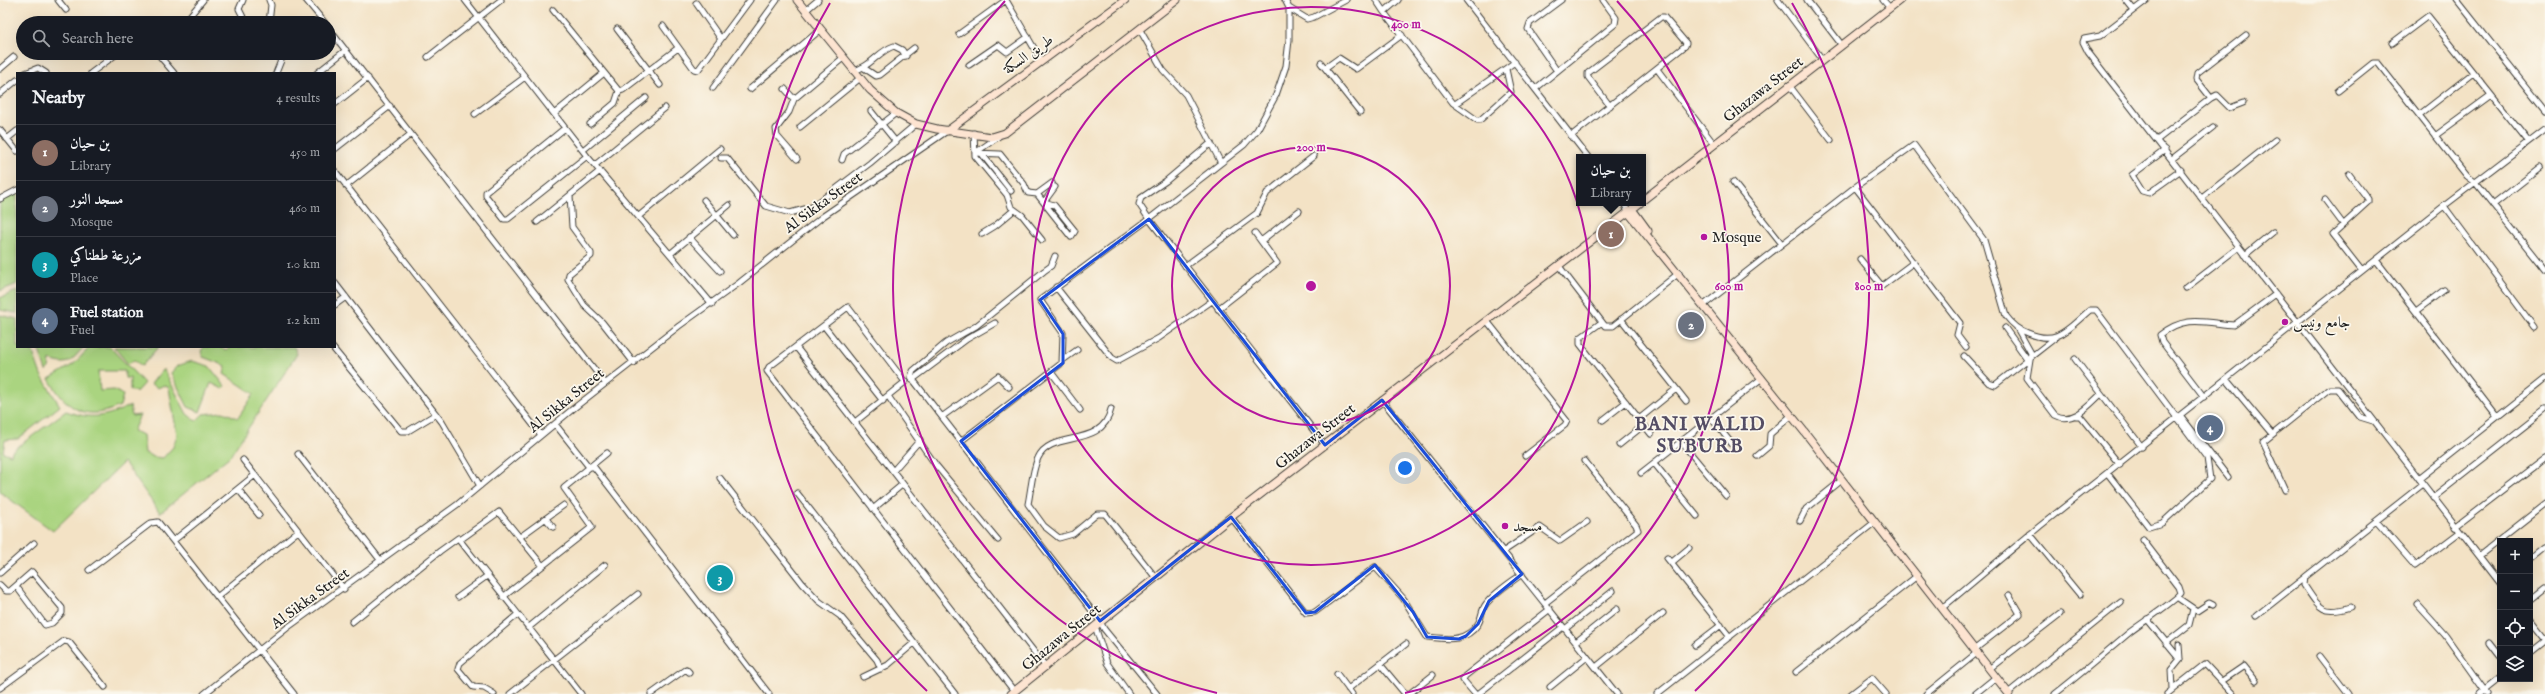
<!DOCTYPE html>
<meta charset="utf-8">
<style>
:root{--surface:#171b24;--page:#20242c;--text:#f1f3f6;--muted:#9ea1a6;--line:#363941;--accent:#0b8043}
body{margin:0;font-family:"IM FELL English",Amiri,serif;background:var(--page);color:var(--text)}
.controls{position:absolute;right:12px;bottom:12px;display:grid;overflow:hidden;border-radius:0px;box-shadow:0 4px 16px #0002}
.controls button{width:36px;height:36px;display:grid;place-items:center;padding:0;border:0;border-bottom:1px solid var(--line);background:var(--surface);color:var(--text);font:20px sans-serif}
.you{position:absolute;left:1405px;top:468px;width:14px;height:14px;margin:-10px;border:3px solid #fff;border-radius:50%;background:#1a73e8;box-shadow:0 0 0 6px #1a73e833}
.badge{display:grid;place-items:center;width:26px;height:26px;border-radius:50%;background:var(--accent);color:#fff;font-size:13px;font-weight:700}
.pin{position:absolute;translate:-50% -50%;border:2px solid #fff;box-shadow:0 1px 4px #0006}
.popup{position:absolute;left:1576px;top:154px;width:70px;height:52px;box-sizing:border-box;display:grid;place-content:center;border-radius:0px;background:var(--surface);filter:drop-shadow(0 1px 3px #0005);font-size:13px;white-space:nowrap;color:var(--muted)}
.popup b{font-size:15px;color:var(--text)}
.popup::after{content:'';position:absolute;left:50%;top:100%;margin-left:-8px;border:8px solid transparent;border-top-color:var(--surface)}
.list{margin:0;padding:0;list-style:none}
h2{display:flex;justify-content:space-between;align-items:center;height:52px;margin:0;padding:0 16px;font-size:17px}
h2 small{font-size:13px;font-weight:400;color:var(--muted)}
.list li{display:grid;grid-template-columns:26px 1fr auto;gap:12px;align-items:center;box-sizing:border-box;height:56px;padding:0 16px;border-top:1px solid var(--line)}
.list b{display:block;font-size:15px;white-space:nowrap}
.list p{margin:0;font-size:13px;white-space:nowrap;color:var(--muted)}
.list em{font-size:13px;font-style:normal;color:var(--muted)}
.icon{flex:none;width:22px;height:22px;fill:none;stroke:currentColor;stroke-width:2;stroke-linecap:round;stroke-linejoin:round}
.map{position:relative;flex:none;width:2545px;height:694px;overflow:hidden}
.search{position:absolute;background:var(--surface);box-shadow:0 4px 16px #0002;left:16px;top:16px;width:320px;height:44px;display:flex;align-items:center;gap:10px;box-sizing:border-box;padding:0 14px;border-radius:22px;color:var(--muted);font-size:15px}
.panel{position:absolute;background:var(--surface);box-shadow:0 4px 16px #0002;left:16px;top:72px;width:320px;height:276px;border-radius:0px}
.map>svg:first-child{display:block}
</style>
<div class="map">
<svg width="2545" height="694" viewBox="0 0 2545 694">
<rect width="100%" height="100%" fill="#fbf7ec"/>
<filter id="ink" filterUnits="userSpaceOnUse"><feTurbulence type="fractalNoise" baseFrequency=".025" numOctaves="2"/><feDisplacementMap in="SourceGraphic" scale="8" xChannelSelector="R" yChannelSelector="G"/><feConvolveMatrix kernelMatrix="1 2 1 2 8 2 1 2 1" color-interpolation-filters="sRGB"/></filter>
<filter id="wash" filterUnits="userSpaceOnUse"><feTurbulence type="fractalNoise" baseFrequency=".012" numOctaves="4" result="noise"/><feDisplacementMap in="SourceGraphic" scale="16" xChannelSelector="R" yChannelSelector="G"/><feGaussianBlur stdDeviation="0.9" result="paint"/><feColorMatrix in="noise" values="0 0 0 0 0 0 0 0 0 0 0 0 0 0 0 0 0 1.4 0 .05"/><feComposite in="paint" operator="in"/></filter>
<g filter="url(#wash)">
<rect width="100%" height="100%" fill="#f3e2c5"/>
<path fill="#aad480" stroke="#63784e" d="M17 191V284L0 291V200Z
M17 291V313L0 310V298Z
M0 315 17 319V347H31L41 375 60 406 18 439 5 440 3 452 11 455 12 451 66 411C91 420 106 417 130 406L132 416 140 415 133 431 143 435 145 453 154 457 163 458 173 447 177 435 169 388 164 385 158 388 151 384 162 370H164L187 414 196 421 203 414 223 412 238 418 254 394 224 374 226 366 203 357 201 351 204 347H218L227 350 229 347H294L297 354 230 456 160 513 124 462 53 531 0 492Z
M38 347H84C70 361 70 367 50 360L49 368 46 371Z
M90 347H110L144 383 136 392 130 390V378H125V371H98L100 391 114 390 123 395 120 406C86 422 67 410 49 379L74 364Z
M114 347H158L142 366 134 360 128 364Z
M192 361 209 366 225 386 223 389 211 383 200 412 188 407 171 373 177 366Z"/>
</g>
<g filter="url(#ink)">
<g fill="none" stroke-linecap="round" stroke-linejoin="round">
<defs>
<path id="street" d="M58 0 66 10
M243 0 239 9 246 23
M306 0 325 23
M465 0 587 156 712 304
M1006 0 1041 60
M1285 0 1289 8V40L1286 66 1276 95 1257 130 1244 145 1149 219 1325 445
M1376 0 1384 12 1398 0
M1466 0 1588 157
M1778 0 1822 59
M1807 0 1841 44
M1883 0 1890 8
M2126 0 2134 10
M2147 0 2100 36 2084 39 2083 42 2088 52 2500 583
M2457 0 2545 111
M696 3 721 39
M1289 8 1307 19 1314 17 1346 0
M553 10 619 91 623 90 678 48
M805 11 818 0
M1384 12 1453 103 1477 120H1480L1511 92 1506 69
M188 18 203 0
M269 23 271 5 269 0
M663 26 694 69 698 70 750 0
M329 29 605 383
M617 29 660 85
M1140 30 1163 70 1186 95 1221 163
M959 34 1006 0
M2392 43 2428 16 2528 141
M157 53 174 73
M428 57 501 0
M1321 63 1360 112
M969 65 998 45 1007 52 1028 37
M864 68 876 76 880 75 914 48
M1325 68 1339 58 1356 69 1402 35
M0 69 14 57
M1657 69 1714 144
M853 71C871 67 878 51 894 46L902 50 906 56
M1557 71 1528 29 1530 23 1561 0
M25 73 38 68 46 73
M91 73 114 56
M276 73 284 53
M317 73 346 50
M1789 85 1831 140
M713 88 777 0
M750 89 820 30
M785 89 794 99
M1535 89 1615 24 1616 18 1603 0
M2338 91 2373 63H2378L2467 176 2475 182 2545 270
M0 94 17 80
M2211 98 2217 95 2230 108 2243 103
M335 104 368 78
M1455 104 1515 62
M871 111 896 142
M475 114 525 77
M554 114 604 73
M2419 115 2473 73
M590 124 615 103 619 91
M800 127 859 79
M565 128 486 192V196L504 219H508L587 156
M0 130 17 151
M974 133 975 156 1007 195 1011 207 1022 215 1042 240
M1571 136 1685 46 1686 43 1664 17H1661L1588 73V77L1610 106
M2435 136 2491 95
M7 139 17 131
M2157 140 2211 98 2196 79 2197 73 2246 35
M335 149 390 106
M583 150 646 98
M2165 150 2132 175 2142 191 2149 193 2181 170
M975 153 1000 154 1024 184 1028 193 1037 194 1071 237 1075 231 1054 205 1044 202 1055 187
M975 153 998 137
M982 154 1011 191
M721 158H727L766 206 790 213 812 207 870 163 916 124
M797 159 777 136 776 129 789 112 794 99 843 58
M2172 159 2213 127
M842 160 844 154 896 113
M595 165 665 108
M335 171 541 435
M2349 174 2368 199V202L2333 234 2362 271
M1733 182 1782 244
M346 186 411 134
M1855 187 1960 323 1957 335 1966 347
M1037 194 1052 183
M570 196 572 227 591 253V256L569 274 568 279 584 305 602 322 634 363
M2202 198 2275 140
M0 199 17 190
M704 200 733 235
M2325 200 2343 224
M1624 203 1628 212
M2493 205 2540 168
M2444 206 2534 327
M639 216 720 149
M537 222 600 171
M982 234 995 226 1014 210
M689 237 720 271
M1261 241 1299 211
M670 254 729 205
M2245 255 2273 232
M1055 256 1051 266 1044 271 976 326 946 343 913 371 911 377 1100 621 1104 629 1157 694
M1860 259 1882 286 1914 262
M2376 260 2497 417
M1185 266 1257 213 1267 193 1314 156
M1559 266 1605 326H1613L1679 273
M335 283 442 422 480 486
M1056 287 1112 358 1117 361 1159 338 1212 301
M2186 288 2239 247
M335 305 346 297
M1704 305 1855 187 1914 145 1984 240 2006 316C2012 324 2019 330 2028 333 2058 346 2068 328 2090 310H2096L2207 458 2210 479 2162 523 2149 527 2108 474
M1218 309 1277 263 1255 233
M2416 311 2444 290
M1621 319 1686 401
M1487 321 1567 421 1565 425 1525 456
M1602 322 1580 338V344L1651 434
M824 326 883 401
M2005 328 2028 360
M2017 328 2031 353 2027 378 2055 415C2073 425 2089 405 2101 394
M332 347 401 431H408L436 414
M796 347 1046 667
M1964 356 1989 383 1995 385 2055 338
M2075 359 2142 447
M1063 360 1077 350
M1051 372 1080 410
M2226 379 2272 434
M912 380 967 339 995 323
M888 396 935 464 998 540
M2204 397 2162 342 2160 335C2185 314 2206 323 2234 325L2276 294
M1382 400 1617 694
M1111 409C1102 450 1051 429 1038 458 1032 471 1031 490 1028 504L1044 526 1059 538 1073 534 1097 514H1105L1156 578
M2180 415 2228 477
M943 416 998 376 1009 387
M2076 416H2080L2120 465
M1639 419 1676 389
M1712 419 1736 449
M1603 420 1626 402
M855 422 905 382 848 307 769 367 767 371 1014 691
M555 424 589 467H594L769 694
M961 441 1062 363 1063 333 1040 300 1149 219 1139 204 1141 198 1166 181 1211 143
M1682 443 1726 496
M1619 445 1644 425
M298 454 381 561
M1757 456 1769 446 1770 434 1792 415
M243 460 344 589
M1654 463 1697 516
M893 471 920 440
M1641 473 1762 378
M720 478 803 584 819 601 840 616 877 660 881 669
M2419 479 2545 379
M238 489 259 515
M2285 490 2263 442 2329 389H2338L2360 417 2373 421
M797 493 955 694
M2433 498 2545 410
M873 509 903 484
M1231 517 1306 613 1315 612 1375 567 1403 598 1427 637C1446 639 1465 643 1478 624 1482 618 1481 610 1486 604 1495 592 1510 583 1522 574
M546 519 553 527
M1800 521 1806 509 1842 480
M2377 522 2415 566 2460 532
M2455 527 2545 458
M2030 534 2080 595
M520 537 564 505
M460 540 499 512 542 565
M173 541 255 475
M1504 551 1540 527 1560 541 1587 522
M2479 556 2545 504
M1667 558 1730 637
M2530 559 2545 547
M1671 563 1689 548
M89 570 151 523 158 522 294 694
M0 573 34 543
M0 585 6 591H10L32 572 62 608V613L52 623 45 625 16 586
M217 597 298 531
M458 597 487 576
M503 597 592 527 564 488 607 453
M2178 598 2197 611 2209 603 2213 605
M2530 601 2545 589
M1545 603 1638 530 1636 525 1585 461
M2417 604 2445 635 2487 694
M2351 607C2323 616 2320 609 2304 585L2305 577 2423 484
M1942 608 2040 526 2444 206 2545 129
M2256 616 2304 578
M2147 619 2180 659
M2530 620 2545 639
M352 622 440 551 458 538 581 694
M1095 626 1107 663 1129 694
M528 628 605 565
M1565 629 1613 591
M1576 642 1617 609
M2166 643 2189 625 2193 609
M2490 643 2500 656
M1695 645 1721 625
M1975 649 2020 614 2009 595
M2530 653 2545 641
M2319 656 2348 694
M1380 664 1405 694
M1596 667 1663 613
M1989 669 2060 614
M1796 672 1917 576
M1337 674 1352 694
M863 677 888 665 914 643
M2222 681 2244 666 2256 681
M1550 687 1587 657
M0 688 64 641 69 642 105 687
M1348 689 1406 644
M2172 689 2171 670 2180 659 2179 645
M2008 693 2121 602
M204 694 287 628 458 504 574 408 679 326 739 283 822 217 947 131
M494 694 484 688 473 687 458 669 460 663 517 615
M510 694 638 594
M651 694 686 669 689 672
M1409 694 1433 675
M1475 694 1463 680 1465 676 1550 609
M1478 694 1563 627
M1657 694 1875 522
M1851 694 1872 678 1886 694
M1926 694 1978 652
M1975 694 1996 677
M2055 694C2081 674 2106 652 2130 632 2140 624 2177 600 2181 593L2179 587 2143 540
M2167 694 2205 664 2233 694
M2480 694 2500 678"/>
<path id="secondary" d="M797 0 870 90 896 113 916 124 937 129 992 137 1005 133 1177 0
M947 131 1125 0
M1643 200 1900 0
M1632 209 1648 231
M1628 212 1807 435 2009 694
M1011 694 1231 517 1640 203"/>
</defs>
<use href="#street" stroke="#3c3a35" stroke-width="7"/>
<use href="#secondary" stroke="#3c3a35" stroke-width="9"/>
<use href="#street" stroke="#fff" stroke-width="5"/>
<use href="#secondary" stroke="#fde4d1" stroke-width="7"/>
</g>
</g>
<path fill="none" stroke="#1d4ed8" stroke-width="3" stroke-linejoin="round" d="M1149 219 1325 445 1382 400 1522 574 1489 601 1478 624 1466 636 1459 639 1427 637 1413 612 1375 565 1315 612 1306 613 1231 517 1100 621 961 441 1063 363V334L1040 300Z"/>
<g fill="none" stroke="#b5179e" stroke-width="2">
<circle cx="1311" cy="286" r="139"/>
<circle cx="1311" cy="286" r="279"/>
<path d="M1217 693A418 418 0 0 1 1005 1M1617 1A418 418 0 0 1 1405 693"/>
<path d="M927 691A558 558 0 0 1 830 3M1792 3A558 558 0 0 1 1695 691"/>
</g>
<g fill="#b5179e" stroke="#fbf7ec" stroke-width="1.5">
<circle cx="1704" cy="237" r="4"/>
<circle cx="2285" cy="322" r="4"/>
<circle cx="1505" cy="526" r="4"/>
</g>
<g text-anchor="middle" stroke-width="3.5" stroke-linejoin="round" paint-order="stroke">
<g font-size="15" fill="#1c1c1c" stroke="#fbf7ec">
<text transform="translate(1028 54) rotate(-35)" y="5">طريق السكة</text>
<text transform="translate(1763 89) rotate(-38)" y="5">Ghazawa Street</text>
<text transform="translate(823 202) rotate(-36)" y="5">Al Sikka Street</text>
<text transform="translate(566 400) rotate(-39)" y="5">Al Sikka Street</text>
<text transform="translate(1315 436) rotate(-38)" y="5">Ghazawa Street</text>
<text transform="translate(310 598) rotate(-36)" y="5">Al Sikka Street</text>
<text transform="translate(1061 637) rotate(-39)" y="5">Ghazawa Street</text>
</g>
<g font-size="15" fill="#1c1c1c" stroke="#fbf7ec" text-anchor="start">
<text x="1712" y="242">Mosque</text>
<text x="2293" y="327">جامع ونيس</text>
<text x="1513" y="531">مسجد</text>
</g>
<g font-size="19" font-weight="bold" letter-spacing="1" fill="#544d64" stroke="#fbf7ec">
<text x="1700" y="430">BANI WALID<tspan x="1700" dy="22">SUBURB</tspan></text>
</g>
</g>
<circle cx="1311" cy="286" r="6" fill="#b5179e" stroke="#fbf7ec" stroke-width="2"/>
<g font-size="12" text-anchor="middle" font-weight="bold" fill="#b5179e" stroke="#fbf7ec" stroke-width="3.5" stroke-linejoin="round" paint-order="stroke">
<text x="1406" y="28">400 m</text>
<text x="1311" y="151">200 m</text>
<text x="1729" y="290">600 m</text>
<text x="1869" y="290">800 m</text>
</g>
</svg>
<div class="controls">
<button>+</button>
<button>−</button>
<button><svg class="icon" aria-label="locate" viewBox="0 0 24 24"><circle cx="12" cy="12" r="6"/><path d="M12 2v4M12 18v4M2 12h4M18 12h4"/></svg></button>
<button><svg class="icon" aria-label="layers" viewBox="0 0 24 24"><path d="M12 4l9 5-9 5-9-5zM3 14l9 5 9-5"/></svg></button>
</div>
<div class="you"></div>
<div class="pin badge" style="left:1611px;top:234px;background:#8d6e63">1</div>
<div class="popup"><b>بن حيان</b>Library</div>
<div class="pin badge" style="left:1691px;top:325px;background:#6b7280">2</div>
<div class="pin badge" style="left:720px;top:578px;background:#0f9aa8">3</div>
<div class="pin badge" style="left:2210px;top:428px;background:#5c6f8a">4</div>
<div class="search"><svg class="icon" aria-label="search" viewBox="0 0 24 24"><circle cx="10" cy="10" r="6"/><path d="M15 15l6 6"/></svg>Search here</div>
<section class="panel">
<h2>Nearby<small>4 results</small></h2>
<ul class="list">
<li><span class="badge" style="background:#8d6e63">1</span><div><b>بن حيان</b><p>Library</p></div><em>450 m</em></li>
<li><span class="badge" style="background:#6b7280">2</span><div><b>مسجد النور</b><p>Mosque</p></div><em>460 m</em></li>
<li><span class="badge" style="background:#0f9aa8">3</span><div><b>مزرعة ططناكي</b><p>Place</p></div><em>1.0 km</em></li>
<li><span class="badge" style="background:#5c6f8a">4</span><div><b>Fuel station</b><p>Fuel</p></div><em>1.2 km</em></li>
</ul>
</section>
</div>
